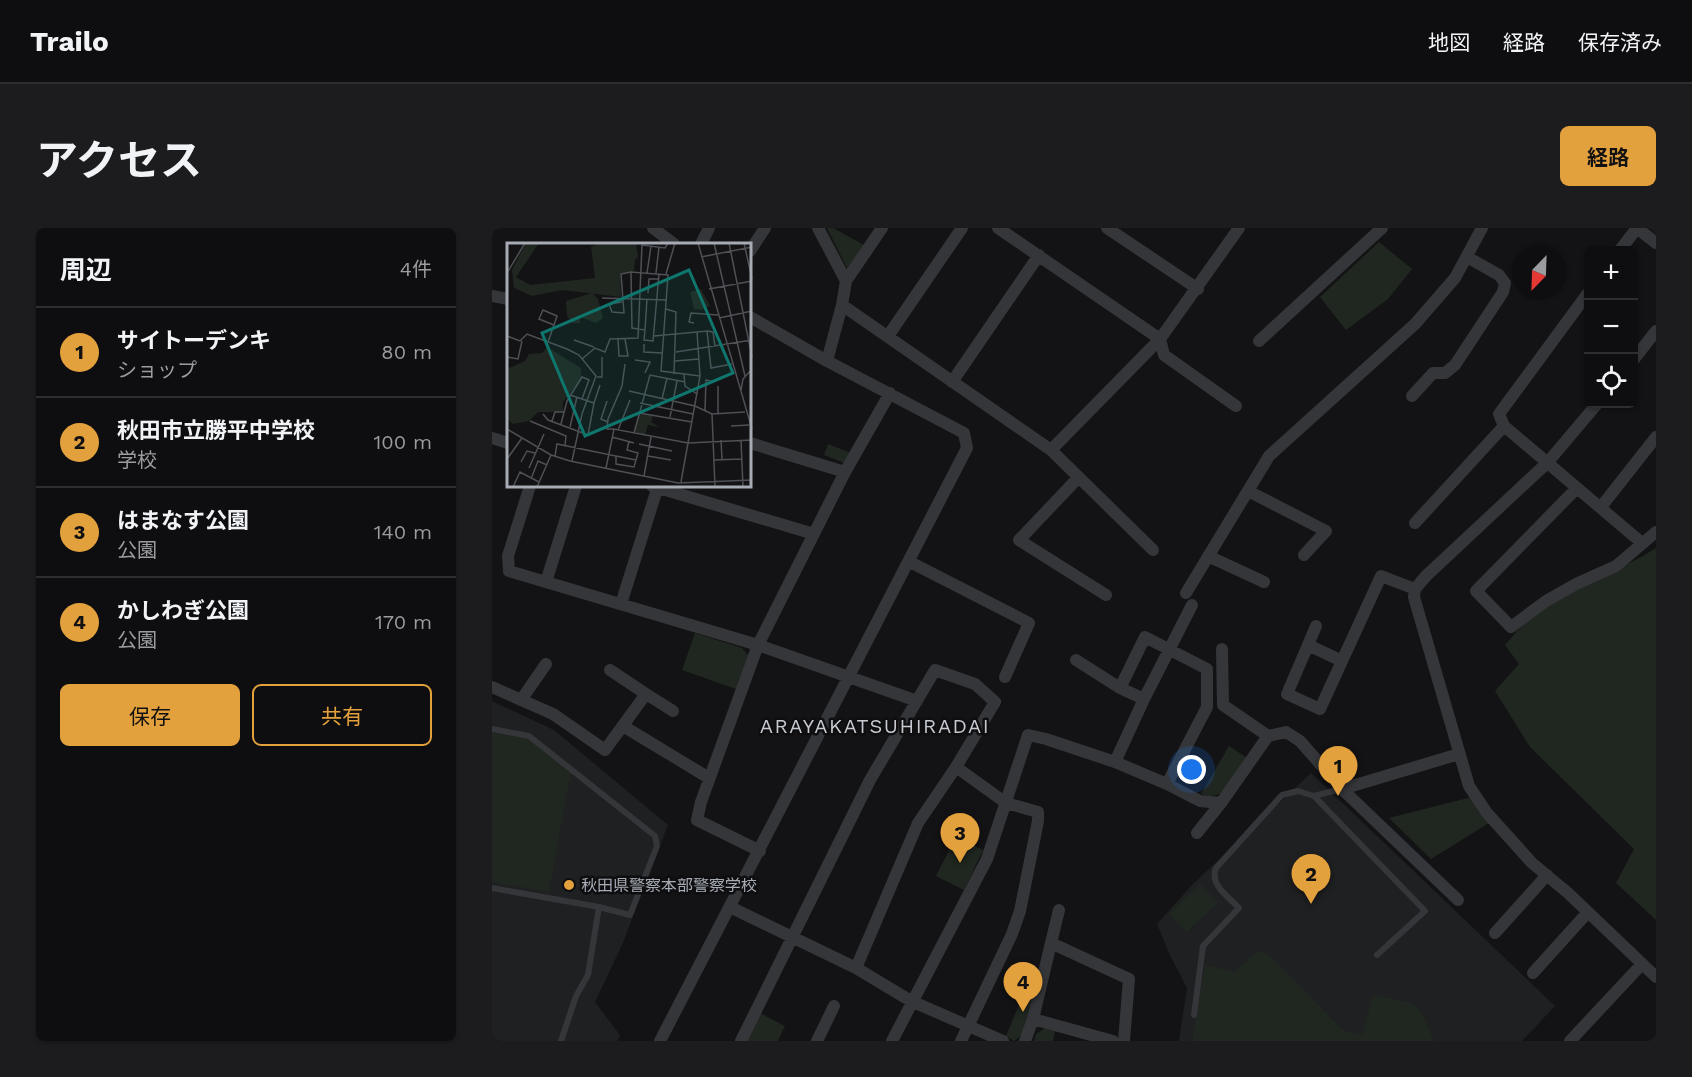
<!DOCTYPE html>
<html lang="ja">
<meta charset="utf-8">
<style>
:root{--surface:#0e0e10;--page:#1c1c1e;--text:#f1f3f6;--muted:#9b9c9f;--line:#2e2e30;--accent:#e3a13d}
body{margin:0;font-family:"Work Sans","Noto Sans JP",sans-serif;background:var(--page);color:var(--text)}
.controls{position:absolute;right:18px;top:18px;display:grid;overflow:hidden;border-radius:9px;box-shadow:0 2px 4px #0004}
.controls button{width:54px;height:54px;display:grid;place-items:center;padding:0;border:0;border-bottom:2px solid var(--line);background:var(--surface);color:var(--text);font:30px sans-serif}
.compass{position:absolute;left:1020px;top:18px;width:54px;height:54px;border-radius:50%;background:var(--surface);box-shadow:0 2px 4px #0004;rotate:203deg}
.you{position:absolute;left:700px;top:542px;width:21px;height:21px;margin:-15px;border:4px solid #fff;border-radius:50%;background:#1a73e8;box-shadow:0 0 0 9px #1a73e833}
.badge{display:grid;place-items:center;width:39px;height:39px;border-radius:50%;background:var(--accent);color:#111;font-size:20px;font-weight:700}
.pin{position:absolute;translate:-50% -50px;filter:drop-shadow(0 2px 3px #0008)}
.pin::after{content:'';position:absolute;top:32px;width:21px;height:18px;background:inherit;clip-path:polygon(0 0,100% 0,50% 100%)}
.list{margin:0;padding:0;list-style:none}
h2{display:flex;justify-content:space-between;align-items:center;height:78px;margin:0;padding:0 24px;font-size:26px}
h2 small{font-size:20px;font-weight:400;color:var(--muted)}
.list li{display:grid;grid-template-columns:39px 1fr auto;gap:18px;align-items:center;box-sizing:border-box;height:90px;padding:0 24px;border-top:2px solid var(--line)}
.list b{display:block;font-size:22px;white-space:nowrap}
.list p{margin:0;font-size:20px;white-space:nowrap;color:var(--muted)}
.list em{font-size:20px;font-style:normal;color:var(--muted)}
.actions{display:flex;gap:12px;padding:18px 24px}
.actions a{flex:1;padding:14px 0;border:2px solid var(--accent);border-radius:9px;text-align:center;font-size:21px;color:var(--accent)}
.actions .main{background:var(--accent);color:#111}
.icon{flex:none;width:33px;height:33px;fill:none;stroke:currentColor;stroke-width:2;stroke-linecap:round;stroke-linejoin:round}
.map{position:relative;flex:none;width:1164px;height:813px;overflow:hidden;border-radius:9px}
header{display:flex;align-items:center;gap:36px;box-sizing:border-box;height:84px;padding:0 30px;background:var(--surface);border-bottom:2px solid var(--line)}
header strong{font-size:28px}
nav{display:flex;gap:33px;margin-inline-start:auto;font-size:21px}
.intro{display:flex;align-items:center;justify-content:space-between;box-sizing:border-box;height:144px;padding:0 36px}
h1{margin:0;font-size:42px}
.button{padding:15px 27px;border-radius:9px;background:var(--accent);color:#111;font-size:21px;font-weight:700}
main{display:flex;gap:36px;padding:0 36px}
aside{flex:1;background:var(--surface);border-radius:9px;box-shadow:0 2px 4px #0004}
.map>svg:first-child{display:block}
</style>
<header>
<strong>Trailo</strong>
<nav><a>地図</a><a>経路</a><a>保存済み</a></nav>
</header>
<div class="intro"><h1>アクセス</h1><a class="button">経路</a></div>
<main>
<aside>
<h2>周辺<small>4件</small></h2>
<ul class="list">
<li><span class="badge">1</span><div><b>サイトーデンキ</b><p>ショップ</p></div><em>80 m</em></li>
<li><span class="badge">2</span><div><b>秋田市立勝平中学校</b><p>学校</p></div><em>100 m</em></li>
<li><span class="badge">3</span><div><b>はまなす公園</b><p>公園</p></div><em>140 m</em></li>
<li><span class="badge">4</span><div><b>かしわぎ公園</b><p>公園</p></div><em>170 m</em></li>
</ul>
<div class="actions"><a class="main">保存</a><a>共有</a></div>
</aside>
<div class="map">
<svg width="1164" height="813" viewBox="0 0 1164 813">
<rect width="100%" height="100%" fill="#131315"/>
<path fill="#1f2022" d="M0 473 62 502 176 597 130 717 103 774 128 807 125 813H0Z
M819 545 1063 778 1030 813H687L695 760 677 725 665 696 701 656Z"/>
<path fill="#202720" d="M335 0H341L372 17 356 42Z
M887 14 920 41 896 71 854 102 828 69Z
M336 216 359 225 355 236 332 227Z
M1164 320V692L1124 655 1142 621 1038 519 1003 463 1027 436 1013 417C1021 408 1029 397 1038 390 1075 358 1124 346 1164 320Z
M203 405 250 420 256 427 244 461 190 442Z
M0 505 37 510 79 542 57 664 0 654Z
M737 518 755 530C744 548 734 575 709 566Z
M980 569 997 595 939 631 897 590Z
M464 609 491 622 472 662 444 648Z
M708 656 726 674 695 704 677 686Z
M766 723 776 726 851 802 870 807 881 767C923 776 927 770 941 813H700L713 737 742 744Z
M534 760 543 763 531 806 522 813 514 808Z
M268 785 293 798 286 813H253Z
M553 800 563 803 561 813H542L544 806Z"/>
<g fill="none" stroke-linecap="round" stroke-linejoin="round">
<path stroke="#353639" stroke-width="6" d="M0 501 37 508 163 608 165 618 138 687 107 679
M849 561 822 568 933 683 885 727
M0 660 107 679 96 747 84 768 69 813
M702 787 711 718 747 680C737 669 717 657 724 640L790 567 806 563 822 568"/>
<path stroke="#353639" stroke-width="12" d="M161 0 182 16
M326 0 354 53 350 77 335 133
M506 0 668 111 672 127 744 178
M615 0 706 61
M209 16 217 0
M1128 22 1145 0 1164 15
M258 23 273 0
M354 53 390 0
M0 68 16 71
M350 77 559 222 668 111 747 0
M396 108 470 0
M767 113 890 0
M1142 131 1164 103
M460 154 547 27
M920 168 941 145H953L963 137 1011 64 1013 55 1007 47 975 29
M1105 176 1056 234 934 348 923 361 922 369 977 558 995 585 1040 635 1076 665 1164 749
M1012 198 1007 186 1096 65
M0 210 16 215
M258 215 353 244
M559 222 661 322
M587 249 527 312 614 367
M38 258 16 328 17 343 54 354
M84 258 54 354 266 417 425 473
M160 258 322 306
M1085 260 984 363 1019 399 1054 373 1084 356 1124 338 1164 304
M756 263 834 303 812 327
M1109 279 1164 209
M923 295 1012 198 1150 315
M716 328 772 354
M418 334 537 395 513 449
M694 365 777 228 923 96 963 50 990 0
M129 376 166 258
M816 417 824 398
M730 421 731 477 776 508
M584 432 628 460
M850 433 816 417 795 466 828 481 889 348 923 361
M0 459 61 486 113 522 151 470V464L118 442
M151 464 181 483
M652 471 700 377
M29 472 54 436
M131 498 217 550
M623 534 652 471 628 460 653 409 715 441V479L675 556
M850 561 966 672
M705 605 729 575
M268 623 205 592 209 574 266 417 353 244 398 165
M238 679 364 740 419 773 511 813
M1003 705 1055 647
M559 715 567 682
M364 740 426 595 464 539 514 575 546 584V593L528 683 520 706 469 813
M1041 745 1096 684
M541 791 621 813
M168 813 475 220 472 205 335 133 258 89
M249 813 378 552 443 442 483 456 503 474 464 539
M325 813 342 778
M400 813 495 631 536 507 554 511 623 534 675 556 708 573 729 575 776 508 794 504 808 513 850 561 967 526
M533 813 541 791 559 715 637 751 632 813
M1078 813 1150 736"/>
</g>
<circle fill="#e3a13d" stroke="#0e0e10" stroke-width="2" cx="77" cy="657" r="6"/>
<g text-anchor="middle" stroke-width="5" stroke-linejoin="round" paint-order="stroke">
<g font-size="16" fill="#a6abb4" stroke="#0e0e10" text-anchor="start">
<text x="89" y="663">秋田県警察本部警察学校</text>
</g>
<g font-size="20" letter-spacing="1.5" fill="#c7cad1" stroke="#0e0e10">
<text x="383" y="505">ARAYAKATSUHIRADAI</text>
</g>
</g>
<g transform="translate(15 15)">
<rect width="244" height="244" fill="#131315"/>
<path d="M19 0H32L9 34 23 42 88 35 84 4 94 0H129L131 15 128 16 127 28 113 31 114 54 55 47 25 53 7 45 5 27ZM194 46 203 63 194 67 187 66 183 49ZM85 50 91 56 96 75 89 80 73 74V80H65L60 73 59 58ZM40 104 74 125V137L56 159V169H31L22 178 6 181 0 176V126L18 118 22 111 35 110ZM132 171 146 173 144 179 152 184 141 182 138 192 128 190Z" fill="#202720"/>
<path fill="none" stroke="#4e5055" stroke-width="1.5" d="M191 0 245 186M207 0 238 133M222 0 245 114M237 0 245 36M194 14 245 4M0 30 18 0M140 30 144 3M149 30 152 4M159 31 168 0M202 46 245 38M141 50 142 36H151M95 55 159 57M140 56 138 87 125 85 124 29 161 32 154 128 193 133M115 59 102 61 105 69 117 70 114 31 124 29M159 66 169 69 167 131M212 75 245 68M187 80 182 79 184 70 211 72M138 87 137 97 146 98 152 31M200 88 206 89 208 104M0 93 13 98 20 91 60 106 72 112 89 133 75 171 65 218M147 93 200 88 204 125 225 121M111 96 112 113H121L118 96M67 97 87 104M41 99 47 82 50 73 36 67 32 76 47 82M137 101V109L155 110M169 109 245 97M0 114 11 116 15 98M75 116 88 105 98 109 103 96 131 95 135 2 158 5 161 0M128 117 143 119 138 130M168 118 192 116M177 131 178 143 190 151M90 134H95V114M234 147 236 136 245 126M122 148 188 163 205 171 238 169M63 152 87 160 93 142M155 156 160 135M100 158 94 176 101 179M133 160 186 171M198 167 199 137 207 139M132 170 185 179M211 170V143M36 171 41 177 81 192 87 160M205 171 208 244M163 174 170 138M23 178 59 193 58 202M45 178 48 169H57M54 181 60 158 75 134 82 137 75 156M224 183 242 182M63 184 70 154M0 186 44 212 63 218 171 240 245 237M107 186H100L101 176 115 143 118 121M111 187 123 157M127 190 143 132 178 139M105 194 127 200M214 197 215 216M234 197 236 244M132 201 165 208M48 213 50 201 109 213V221L127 224 131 210 120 207 122 198M109 213 129 217M141 213 164 217M0 216 15 195M207 217 235 216M14 219 20 208 28 210M22 225 37 191M99 225 107 186 181 200 245 197M137 233 144 194M24 236 31 218 40 222M174 239 193 133 190 89M6 244 13 229 32 239M30 244 44 212"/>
<path fill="#0f766e" fill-opacity="0.15" stroke="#0f766e" stroke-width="3" d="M182 27 226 130 78 193 35 90Z"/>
<rect width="244" height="244" fill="none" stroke="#a6abb4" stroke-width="3"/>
</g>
</svg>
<div class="controls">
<button>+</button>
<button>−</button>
<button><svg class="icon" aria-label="locate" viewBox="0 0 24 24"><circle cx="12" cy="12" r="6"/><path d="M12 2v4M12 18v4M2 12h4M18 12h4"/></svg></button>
</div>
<svg class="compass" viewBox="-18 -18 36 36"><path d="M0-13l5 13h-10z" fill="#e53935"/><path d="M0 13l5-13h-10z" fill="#9b9c9f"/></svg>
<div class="you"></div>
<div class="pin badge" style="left:846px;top:568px">1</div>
<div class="pin badge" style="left:819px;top:676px">2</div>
<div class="pin badge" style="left:468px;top:635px">3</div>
<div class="pin badge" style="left:531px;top:784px">4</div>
</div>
</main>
